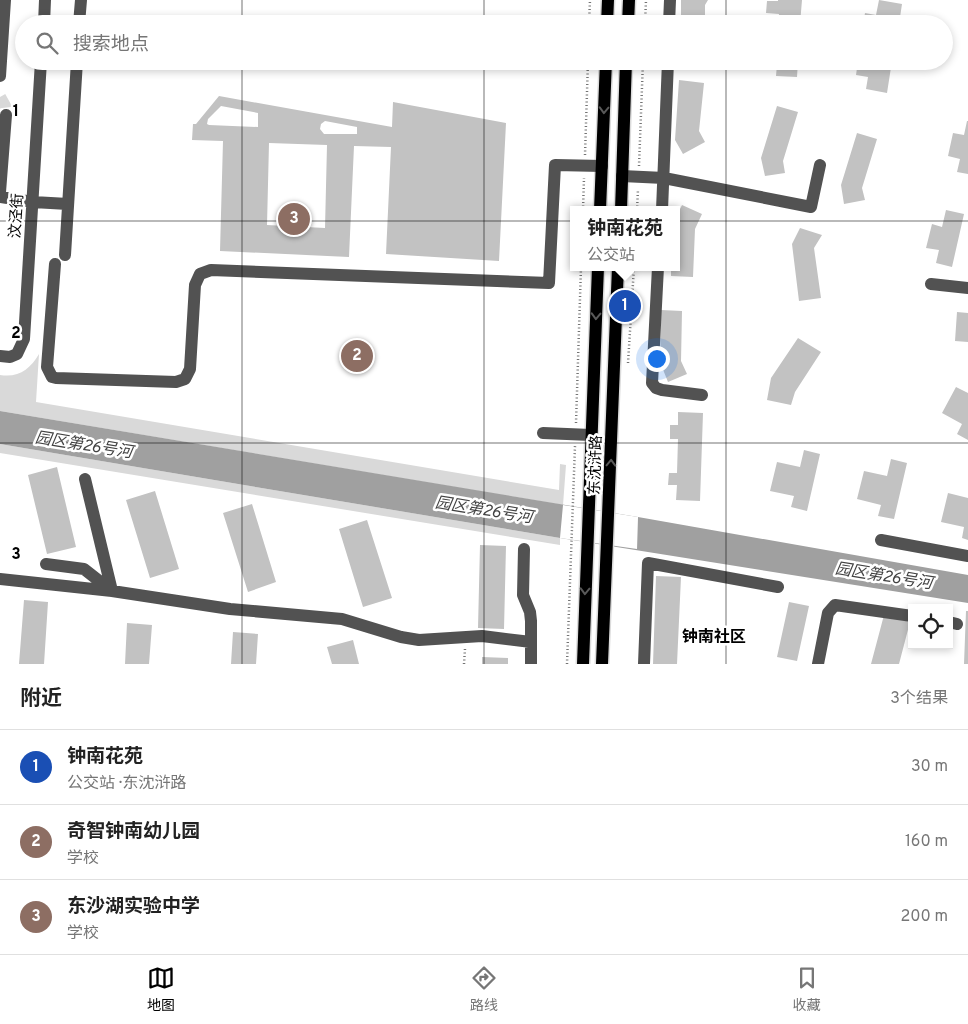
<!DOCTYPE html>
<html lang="zh">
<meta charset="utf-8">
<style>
:root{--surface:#fff;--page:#f2f2f2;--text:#222;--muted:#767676;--line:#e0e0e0;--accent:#000}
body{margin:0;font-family:Overpass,"Noto Sans SC",sans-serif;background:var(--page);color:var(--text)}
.controls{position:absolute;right:15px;bottom:15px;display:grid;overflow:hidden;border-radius:0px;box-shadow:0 2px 8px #0003}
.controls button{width:45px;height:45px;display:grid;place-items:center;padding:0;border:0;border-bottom:1px solid var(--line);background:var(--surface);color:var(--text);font:25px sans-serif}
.you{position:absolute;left:656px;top:358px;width:18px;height:18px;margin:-12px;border:4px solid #fff;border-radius:50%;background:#1a73e8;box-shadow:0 0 0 8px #1a73e833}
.badge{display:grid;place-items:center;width:32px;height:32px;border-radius:50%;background:var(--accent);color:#fff;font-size:16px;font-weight:700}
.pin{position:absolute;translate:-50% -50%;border:2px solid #fff;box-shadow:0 1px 5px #0006}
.popup{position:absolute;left:570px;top:206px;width:110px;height:65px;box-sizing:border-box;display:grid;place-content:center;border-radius:0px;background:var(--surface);filter:drop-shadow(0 1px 4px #0005);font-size:16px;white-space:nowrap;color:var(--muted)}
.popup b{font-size:19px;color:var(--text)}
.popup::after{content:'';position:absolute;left:50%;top:100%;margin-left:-10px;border:10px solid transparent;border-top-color:var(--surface)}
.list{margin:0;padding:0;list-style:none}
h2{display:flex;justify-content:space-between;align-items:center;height:65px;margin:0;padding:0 20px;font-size:21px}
h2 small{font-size:16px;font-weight:400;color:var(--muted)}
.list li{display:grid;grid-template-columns:32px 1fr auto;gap:15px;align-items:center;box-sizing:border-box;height:75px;padding:0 20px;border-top:1px solid var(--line)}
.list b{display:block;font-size:19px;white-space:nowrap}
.list p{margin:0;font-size:16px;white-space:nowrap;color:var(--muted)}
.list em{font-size:16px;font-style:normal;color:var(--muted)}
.icon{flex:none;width:28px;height:28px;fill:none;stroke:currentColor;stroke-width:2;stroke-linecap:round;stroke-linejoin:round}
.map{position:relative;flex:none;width:968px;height:664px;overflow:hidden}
.search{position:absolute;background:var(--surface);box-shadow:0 2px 8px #0003;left:15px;right:15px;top:15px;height:55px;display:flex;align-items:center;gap:12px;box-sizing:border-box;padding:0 18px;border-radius:28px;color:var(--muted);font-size:19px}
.sheet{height:290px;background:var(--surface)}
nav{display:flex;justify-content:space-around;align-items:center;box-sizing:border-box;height:70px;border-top:1px solid var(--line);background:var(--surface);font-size:14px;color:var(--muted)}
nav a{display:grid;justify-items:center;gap:2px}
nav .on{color:var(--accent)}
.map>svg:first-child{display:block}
</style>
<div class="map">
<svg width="968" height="664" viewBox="0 0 968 664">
<rect width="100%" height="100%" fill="#fff"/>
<path fill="#d9d9d9" d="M39 354 36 402 559 490 560 464 566 465 563 505 0 411V375C19 378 30 369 39 354Z
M0 444 560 538V545L0 453Z"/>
<path fill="#a0a0a0" d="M0 411 638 517 968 575V603L560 538 0 444Z"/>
<path fill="#fff" d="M563 505 638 517 637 549 560 538Z"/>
<path fill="#c2c2c2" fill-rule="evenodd" d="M681 0H708L705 5V24H681Z
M778 0H802L800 24H778L779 14 766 13 767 1H778Z
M879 0 902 4 899 24H863L865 13 876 15Z
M765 61H798L797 77 776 76 777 64H765Z
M858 61H892L887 93 866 89 868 77 856 75Z
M679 80 704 83 699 131 705 142 683 154 675 140Z
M219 96 392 127 393 102 506 123 499 261 386 254 391 147 354 146 349 257 220 251 223 141 192 140 193 124H196ZM221 106 258 113V127L209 125 207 124 208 119ZM325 121 357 127V134H324L320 129 321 124ZM269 143 327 145 325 228 267 225Z
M777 106 798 112 783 161 785 173 765 176 761 158Z
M967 121H968V174L957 172 960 159 948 156 953 133 964 135Z
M857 133 877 139 862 188 865 200 844 204 841 185Z
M682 205 702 214 695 229 693 277 671 276V267H676V217Z
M946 210 964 214 952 267 936 263 939 250 926 248 932 224 942 227Z
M800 228 822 235 814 248 821 298 799 301 792 244Z
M661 310 682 311 681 361 687 374 668 382 660 362Z
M957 312 968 313V342L955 341Z
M798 338 821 352 795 392 791 405 767 400 771 378Z
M956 387 968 393V440L957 434 962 424 942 413Z
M678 412 703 413 700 501 676 500 677 485H668L669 473H677L678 439H670V425H678Z
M804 450 820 454 807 511 791 507 794 496 770 491 777 462 800 467Z
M891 459 907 463 894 519 878 516 881 505 857 499 864 471 887 476Z
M57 467 76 547 47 554 28 475Z
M155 491 179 569 150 578 126 500Z
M948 493 968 498V540L962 538 964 527 941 522Z
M252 504 276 582 248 592 223 513Z
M367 520 392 598 363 607 339 529Z
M480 545 506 546 504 629 478 628Z
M656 576 681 577 677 664H653Z
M24 600 48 602 44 664H19Z
M789 602 809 606 797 661 777 657Z
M966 611H968V664H964Z
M884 615 910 622 899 664H871Z
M127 623 152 625 149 664H125Z
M233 632 258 634 256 664H231Z
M353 640 359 664H332L327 647Z
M482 657 508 658V664H482Z"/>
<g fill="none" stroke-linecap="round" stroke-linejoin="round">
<path stroke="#d9d9d9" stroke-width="12" stroke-dasharray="12 6" stroke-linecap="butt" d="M0 97 5 106 6 115"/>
<defs>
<path id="major" d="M607 24 608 0
M628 24 629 0
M600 210 606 61
M621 210 626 61
M583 664 598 267
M602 664 618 267"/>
</defs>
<use href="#major" stroke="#dbdbdb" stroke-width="15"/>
<path stroke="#747474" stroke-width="2.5" stroke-dasharray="1 2.5" stroke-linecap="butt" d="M589 24 590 0
M645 24 646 0
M585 155 588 61
M639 166 643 61
M583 210 584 178
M637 210 638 189
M628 363 634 267
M576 423 581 267
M464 664 465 649
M567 664 575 446"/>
<path stroke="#525252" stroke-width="12" d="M44 24 45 0
M79 24 81 0
M669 24 670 0
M0 76 5 0
M622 176 664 178 811 207 820 165
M0 192 6 115
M0 197 33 202 68 204
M662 210 668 61
M65 255 77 61
M55 264 47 367 52 377 56 378 176 382 185 379 190 369 195 285 200 274 211 270 549 283 555 165 602 166
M658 267 652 383 656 388 662 390 702 395
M931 284 968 288
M0 356 10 357 17 354 24 339 41 61
M543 433 591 435
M85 479 112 591
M881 540 968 556
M524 549 523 595 530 612 531 621V664
M46 564 84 569 112 591
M0 579 112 591 230 609 342 619 401 637 419 640 482 636 531 642
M949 622 957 624
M644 664 648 563 778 587
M818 664 828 613 835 605 912 616"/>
<use href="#major" stroke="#000" stroke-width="12"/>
</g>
<defs><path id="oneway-chevron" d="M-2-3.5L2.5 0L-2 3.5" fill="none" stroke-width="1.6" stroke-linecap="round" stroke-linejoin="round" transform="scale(1.25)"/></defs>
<g stroke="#595959">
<use href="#oneway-chevron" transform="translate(604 110) rotate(92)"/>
<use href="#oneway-chevron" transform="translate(596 316) rotate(92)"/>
<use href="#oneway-chevron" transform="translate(611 463) rotate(-88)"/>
<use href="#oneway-chevron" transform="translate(585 591) rotate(92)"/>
</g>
<path fill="none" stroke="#000" stroke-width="1" stroke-opacity="0.55" d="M242 0V24M484 0V24M726 0V24M242 61V664M484 61V664M726 61V664M0 221H968M0 443H968"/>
<g text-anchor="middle" stroke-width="5" stroke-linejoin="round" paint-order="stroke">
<g font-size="15" fill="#000" stroke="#fff">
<text transform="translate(16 216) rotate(-86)" y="5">汶泾街</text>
<text transform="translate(595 465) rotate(-88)" y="5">东沈浒路</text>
</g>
<g font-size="16" font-style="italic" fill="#414141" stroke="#fff">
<text transform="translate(84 444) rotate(9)" y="6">园区第26号河</text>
<text transform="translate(484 509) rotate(9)" y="6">园区第26号河</text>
<text transform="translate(884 575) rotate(9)" y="6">园区第26号河</text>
</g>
<g font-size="16" font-weight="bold" fill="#000" stroke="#fff">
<text x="714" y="642">钟南社区</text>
</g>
</g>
<g font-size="16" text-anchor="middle" font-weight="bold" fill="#000" stroke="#fff" stroke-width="5" stroke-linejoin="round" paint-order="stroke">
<text x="16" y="116">1</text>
<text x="16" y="338">2</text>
<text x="16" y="559">3</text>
</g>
</svg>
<div class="controls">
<button><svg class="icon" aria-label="locate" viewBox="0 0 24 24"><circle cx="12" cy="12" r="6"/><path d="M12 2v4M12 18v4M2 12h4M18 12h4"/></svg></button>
</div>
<div class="you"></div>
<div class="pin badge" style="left:625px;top:306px;background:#1a4fb4">1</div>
<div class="popup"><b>钟南花苑</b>公交站</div>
<div class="pin badge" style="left:357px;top:356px;background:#8d6e63">2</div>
<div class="pin badge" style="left:294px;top:219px;background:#8d6e63">3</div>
<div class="search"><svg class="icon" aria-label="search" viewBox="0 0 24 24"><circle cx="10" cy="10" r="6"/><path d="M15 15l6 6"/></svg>搜索地点</div>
</div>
<section class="sheet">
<h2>附近<small>3个结果</small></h2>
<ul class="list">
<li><span class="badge" style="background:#1a4fb4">1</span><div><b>钟南花苑</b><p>公交站 · 东沈浒路</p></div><em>30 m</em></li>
<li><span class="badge" style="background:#8d6e63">2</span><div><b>奇智钟南幼儿园</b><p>学校</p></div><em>160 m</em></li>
<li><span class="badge" style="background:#8d6e63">3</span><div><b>东沙湖实验中学</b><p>学校</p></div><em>200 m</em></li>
</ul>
</section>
<nav>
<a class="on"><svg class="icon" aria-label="map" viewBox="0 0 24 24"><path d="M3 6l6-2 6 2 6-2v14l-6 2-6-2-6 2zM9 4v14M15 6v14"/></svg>地图</a>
<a><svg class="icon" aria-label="directions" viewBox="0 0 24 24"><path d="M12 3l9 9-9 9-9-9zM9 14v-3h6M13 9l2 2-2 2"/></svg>路线</a>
<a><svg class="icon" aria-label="saved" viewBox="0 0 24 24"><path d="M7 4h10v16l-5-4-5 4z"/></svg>收藏</a>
</nav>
